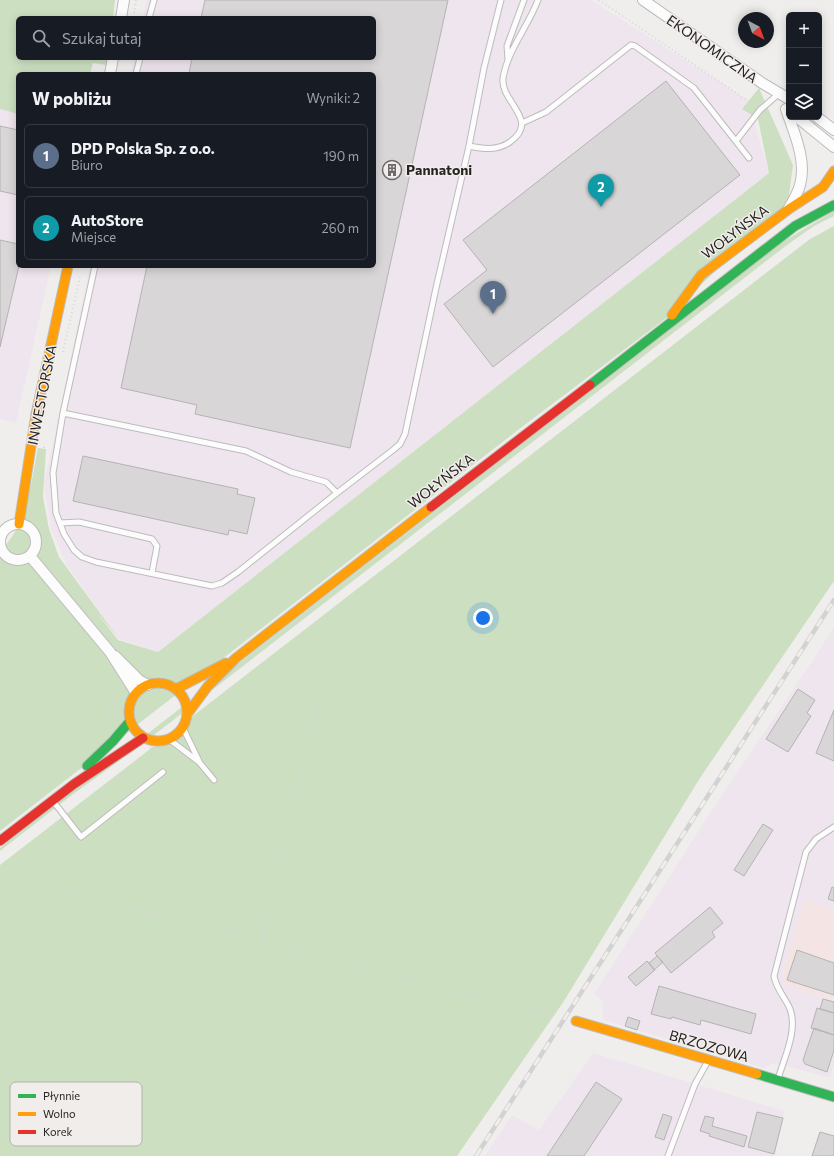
<!DOCTYPE html>
<html lang="pl">
<meta charset="utf-8">
<style>
:root{--surface:#171b24;--page:#20242c;--text:#f1f3f6;--muted:#9ea1a6;--line:#363941;--accent:#6d6b69}
body{margin:0;font-family:Commissioner,sans-serif;background:var(--page);color:var(--text)}
.controls{position:absolute;right:12px;top:12px;display:grid;overflow:hidden;border-radius:6px;box-shadow:0 2px 10px #0003}
.controls button{width:36px;height:36px;display:grid;place-items:center;padding:0;border:0;border-bottom:1px solid var(--line);background:var(--surface);color:var(--text);font:20px sans-serif}
.compass{position:absolute;left:738px;top:12px;width:36px;height:36px;border-radius:50%;background:var(--surface);box-shadow:0 2px 10px #0003;rotate:139deg}
.you{position:absolute;left:483px;top:618px;width:14px;height:14px;margin:-10px;border:3px solid #fff;border-radius:50%;background:#1a73e8;box-shadow:0 0 0 6px #1a73e833}
.badge{display:grid;place-items:center;width:26px;height:26px;border-radius:50%;background:var(--accent);color:#fff;font-size:13px;font-weight:700}
.pin{position:absolute;translate:-50% -33px;filter:drop-shadow(0 1px 2px #0008)}
.pin::after{content:'';position:absolute;top:21px;width:14px;height:12px;background:inherit;clip-path:polygon(0 0,100% 0,50% 100%)}
.list{margin:0;padding:0;list-style:none}
h2{display:flex;justify-content:space-between;align-items:center;height:52px;margin:0;padding:0 16px;font-size:17px}
h2 small{font-size:13px;font-weight:400;color:var(--muted)}
.list li{display:grid;grid-template-columns:26px 1fr auto;gap:12px;align-items:center;box-sizing:border-box;height:64px;margin:0 8px 8px;padding:0 8px;border:1px solid var(--line);border-radius:6px}
.list b{display:block;font-size:15px;white-space:nowrap}
.list p{margin:0;font-size:13px;white-space:nowrap;color:var(--muted)}
.list em{font-size:13px;font-style:normal;color:var(--muted)}
.icon{flex:none;width:22px;height:22px;fill:none;stroke:currentColor;stroke-width:2;stroke-linecap:round;stroke-linejoin:round}
.map{position:relative;flex:none;width:834px;height:1156px;overflow:hidden}
.search{position:absolute;background:var(--surface);box-shadow:0 2px 10px #0003;left:16px;top:16px;width:360px;height:44px;display:flex;align-items:center;gap:10px;box-sizing:border-box;padding:0 14px;border-radius:6px;color:var(--muted);font-size:15px}
.panel{position:absolute;background:var(--surface);box-shadow:0 2px 10px #0003;left:16px;top:72px;width:360px;height:196px;border-radius:6px}
.map>svg:first-child{display:block}
</style>
<div class="map">
<svg width="834" height="1156" viewBox="0 0 834 1156">
<rect width="100%" height="100%" fill="#f0eeec"/>
<path fill="#f4e4e4" d="M804 899 834 909V1001L790 988 784 981 783 973Z"/>
<path fill="#efe5ee" d="M147 0H591L748 100 769 173 158 652 119 639 67 565 51 529 44 484 90 266H374V74H131L134 58H374V18H143Z
M0 109 18 114V266H51L16 423 0 419Z
M834 626V909L804 899 783 973 784 981 790 988 834 1001V1065L830 1078 776 1063 763 1068 607 1021 603 1018 602 1006 604 1001 594 994 723 793 817 654Z
M593 1053 785 1111 774 1156H485L512 1115 539 1130Z"/>
<path fill="#cce0c1" d="M0 0H115L113 18H18V58H108L107 65 93 63 90 74H18V114L0 109Z
M759 88 793 165 788 202 665 319 518 430 0 831V551C27 526 31 482 38 448L46 449 43 497 49 529 59 557 119 639 94 609 118 640 158 652 769 173 758 119 742 109Z
M834 211V216L814 226 787 245 145 742 147 734 784 241Z
M834 226V581L700 778 564 1001 457 1156H0V865L810 239Z
M129 748H137L72 795 0 851V848Z"/>
<path fill="#d8d6d6" stroke="#b4b3b2" d="M205 0H448L350 448 195 414 197 405 121 388 147 266H374V74H189L192 58H374V18H201Z
M666 81 740 175 493 367 444 304 487 270 463 240Z
M0 126 18 130V195L0 191Z
M0 240 18 244 19 266 0 347Z
M83 456 238 489 237 494 255 498 247 534 229 530 228 535 73 501Z
M798 689 815 700 807 713 811 716 788 752 766 739Z
M834 710V761L816 753Z
M763 824 773 830 744 876 734 870Z
M832 887 834 888V901L828 899Z
M710 907 723 923 712 932 715 937 671 973 655 953Z
M797 950 834 963V995L787 980Z
M657 956 663 962 654 970 649 963Z
M647 961 655 970 636 986 628 977Z
M659 986 756 1014 751 1034 701 1020 700 1025 672 1017 671 1019 651 1014Z
M823 999 834 1002V1013L820 1009Z
M817 1008 834 1013V1035L811 1028Z
M628 1017 640 1021 637 1030 625 1026Z
M814 1028 834 1035V1050L827 1072 805 1064 803 1060Z
M596 1082 622 1099 584 1156H547Z
M757 1112 783 1118 774 1154 748 1147Z
M663 1114 672 1117 664 1140 655 1137Z
M705 1116 714 1118 712 1126 747 1136 744 1147 709 1136 710 1134 700 1131Z
M820 1132 834 1136V1156H812Z"/>
<g fill="none" stroke-linecap="round" stroke-linejoin="round">
<defs>
<path id="lane" d="M501 0 484 68 469 146C483 149 497 151 510 142 541 120 500 102 503 78 508 49 528 27 538 0
M149 18 154 0
M508 59 507 46 524 0
M136 74 140 58
M522 123 546 112 631 45 635 46 694 88 749 158
M736 141 760 110 775 97
M95 266 63 413 53 473 56 513 64 534 74 550 82 557 96 562 212 586 222 583 238 572 337 493
M63 413 246 451 291 472 326 482 337 493 393 450 400 444 405 434 436 288 469 146
M60 523 79 522 152 539 157 546 152 573
M0 551 2 550
M183 728 199 761
M170 740 199 762 214 780
M53 801 81 837 163 772
M778 1079C784 1058 798 1031 790 1009 785 997 776 989 774 976L806 852 816 839 834 827
M668 1156 695 1084 708 1061"/>
<path id="street" d="M643 0 762 83 789 99
M121 18 124 0
M110 74 113 58
M786 109C794 133 807 160 800 185 798 193 793 201 789 208
M797 117 834 147
M817 117 834 130
M0 542a18 18 0 1 1 36 0a18 18 0 1 1-36 0Z
M30 556 110 652 136 693
M115 656 139 680 148 685"/>
<path id="fast" d="M590 385 795 226 834 205
M87 766 113 741 130 721
M757 1074 834 1097"/>
<path id="slow" d="M672 315 701 275 789 209 823 187 834 171
M19 524 36 414 68 266
M129 712a29 29 0 1 1 58 0a29 29 0 1 1-58 0Z
M176 689 226 663
M188 713 208 686 236 658 431 507
M576 1021 757 1074"/>
<path id="jam" d="M431 507 590 385
M0 841 74 784 143 738"/>
</defs>
<use href="#lane" stroke="#bebcbb" stroke-width="7"/>
<use href="#street" stroke="#bebcbb" stroke-width="12"/>
<use href="#fast" stroke="#bebcbb" stroke-width="11"/>
<use href="#slow" stroke="#bebcbb" stroke-width="11"/>
<use href="#jam" stroke="#bebcbb" stroke-width="11"/>
<path stroke="#d7d7d7" stroke-width="2" stroke-dasharray="1 3" stroke-linecap="butt" d="M599 0 755 106
M134 13 136 0
M765 116 772 126 783 153 789 152
M63 352 80 277
M44 447C43 469 40 492 43 514 47 562 88 605 116 641
M125 651 145 662
M139 667 145 662 191 666
M323 687 262 938 444 990 556 1015
M108 727 116 686 119 684
M196 736 202 731 201 717
M150 748 154 747 173 755 175 753
M64 894 262 938"/>
<use href="#lane" stroke="#fdfcfc" stroke-width="5"/>
<use href="#street" stroke="#fdfcfc" stroke-width="10"/>
<use href="#fast" stroke="#30b455" stroke-width="9"/>
<use href="#slow" stroke="#ff9f0a" stroke-width="9"/>
<use href="#jam" stroke="#e5322d" stroke-width="9"/>
<defs>
<path id="rail" d="M476 1156 834 600"/>
</defs>
<use href="#rail" stroke="#d2d2d2" stroke-width="4.5"/>
<use href="#rail" stroke="#f1edeb" stroke-width="3" stroke-dasharray="9" stroke-linecap="butt"/>
</g>
<defs>
<symbol id="building-ring" viewBox="-11 -11 22 22"><circle r="9.5" fill="#f1edeb" stroke="#6d6b69" stroke-width="1.5"/><path d="M-4-6H4V6H1V3H-1V6H-4ZM-2.5-4.3h1.7v1.8h-1.7ZM.8-4.3h1.7v1.8H.8ZM-2.5-1h1.7V.8h-1.7ZM.8-1h1.7V.8H.8Z" fill="#6d6b69"/></symbol>
</defs>
<g fill-rule="evenodd">
<use href="#building-ring" x="381" y="159" width="22" height="22"/>
</g>
<g text-anchor="middle" stroke-width="3" stroke-linejoin="round" paint-order="stroke">
<g font-size="14" fill="#262423" stroke="#f1edeb">
<text transform="translate(712 49) rotate(35)" y="5">EKONOMICZNA</text>
<text transform="translate(735 232) rotate(-37)" y="5">WOŁYŃSKA</text>
<text transform="translate(42 395) rotate(-79)" y="5">INWESTORSKA</text>
<text transform="translate(441 481) rotate(-38)" y="5">WOŁYŃSKA</text>
<text transform="translate(709 1046) rotate(16)" y="5">BRZOZOWA</text>
</g>
<g font-size="14" font-weight="bold" fill="#262423" stroke="#f1edeb" text-anchor="start">
<text x="406" y="175">Pannatoni</text>
</g>
</g>
<rect x="10" y="1082" width="132" height="64" rx="6" fill="#f1edeb" stroke="#b4b1af" stroke-width="1"/>
<rect x="18" y="1094" width="18" height="4" fill="#30b455"/>
<rect x="18" y="1112" width="18" height="4" fill="#ff9f0a"/>
<rect x="18" y="1130" width="18" height="4" fill="#e5322d"/>
<g font-size="11" fill="#262423">
<text x="43" y="1100">Płynnie</text>
<text x="43" y="1118">Wolno</text>
<text x="43" y="1136">Korek</text>
</g>
</svg>
<div class="controls">
<button>+</button>
<button>−</button>
<button><svg class="icon" aria-label="layers" viewBox="0 0 24 24"><path d="M12 4l9 5-9 5-9-5zM3 14l9 5 9-5"/></svg></button>
</div>
<svg class="compass" viewBox="-18 -18 36 36"><path d="M0-13l5 13h-10z" fill="#e53935"/><path d="M0 13l5-13h-10z" fill="#9ea1a6"/></svg>
<div class="you"></div>
<div class="pin badge" style="left:493px;top:314px;background:#5c6f8a">1</div>
<div class="pin badge" style="left:601px;top:207px;background:#0f9aa8">2</div>
<div class="search"><svg class="icon" aria-label="search" viewBox="0 0 24 24"><circle cx="10" cy="10" r="6"/><path d="M15 15l6 6"/></svg>Szukaj tutaj</div>
<section class="panel">
<h2>W pobliżu<small>Wyniki: 2</small></h2>
<ul class="list">
<li><span class="badge" style="background:#5c6f8a">1</span><div><b>DPD Polska Sp. z o.o.</b><p>Biuro</p></div><em>190 m</em></li>
<li><span class="badge" style="background:#0f9aa8">2</span><div><b>AutoStore</b><p>Miejsce</p></div><em>260 m</em></li>
</ul>
</section>
</div>
